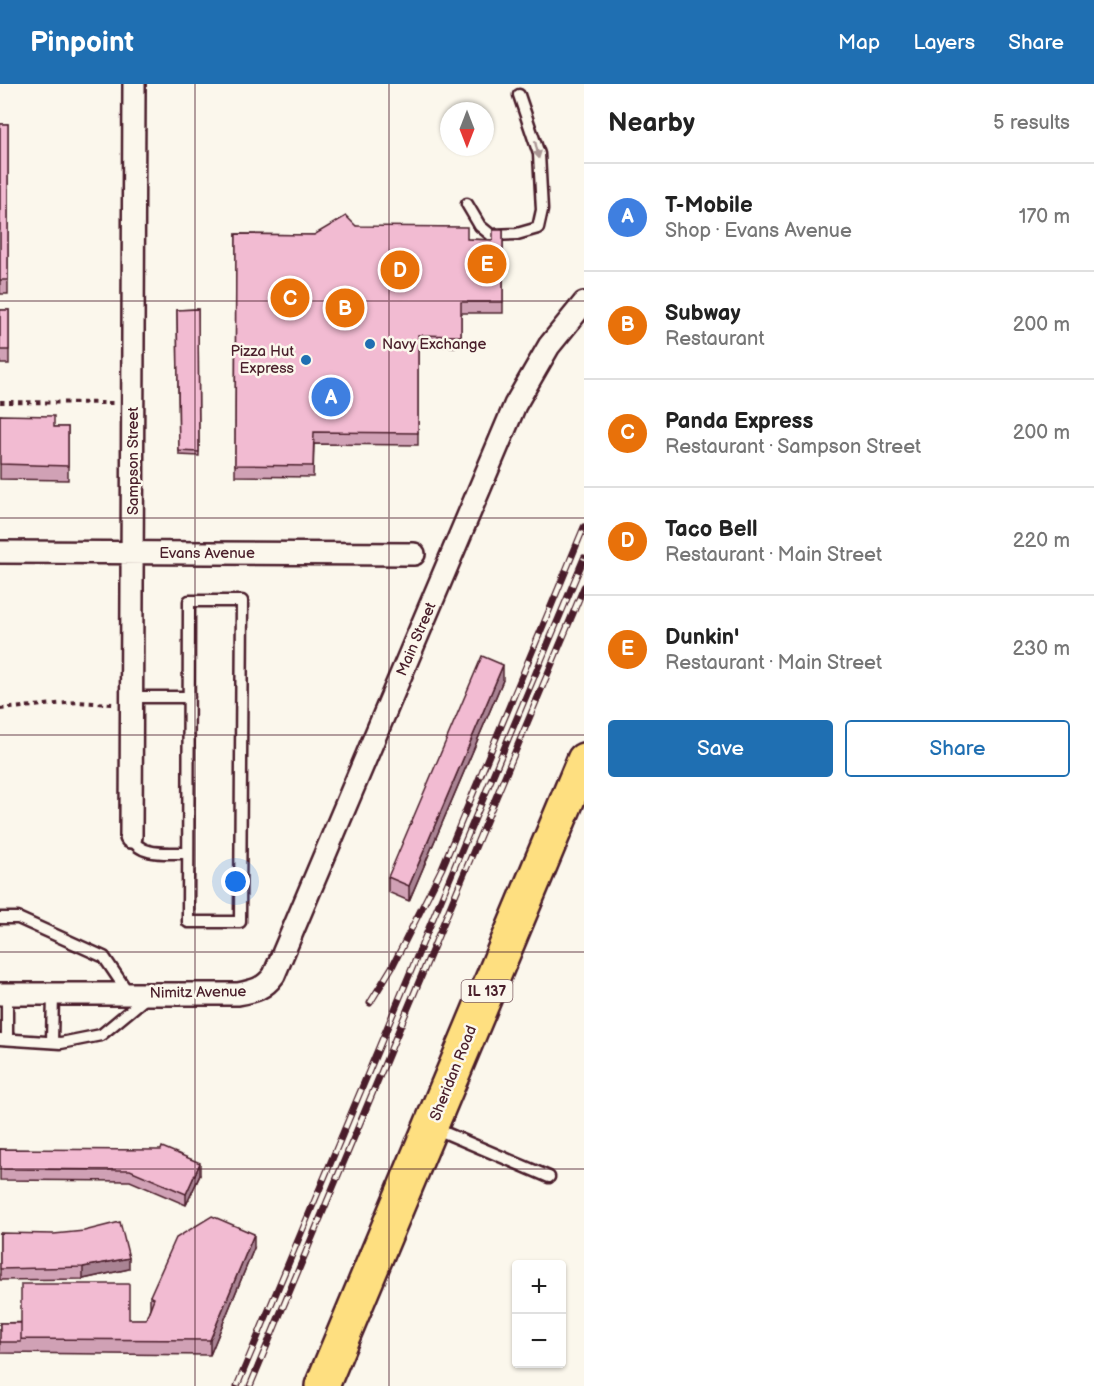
<!DOCTYPE html>
<meta charset="utf-8">
<style>
:root{--surface:#fff;--page:#f6f6f6;--text:#222;--muted:#767676;--line:#e0e0e0;--accent:#1f6fb2}
body{margin:0;font-family:"Balsamiq Sans",sans-serif;background:var(--page);color:var(--text)}
.controls{position:absolute;right:18px;bottom:18px;display:grid;overflow:hidden;border-radius:6px;box-shadow:0 2px 4px #0004}
.controls button{width:54px;height:54px;display:grid;place-items:center;padding:0;border:0;border-bottom:2px solid var(--line);background:var(--surface);color:var(--text);font:30px sans-serif}
.compass{position:absolute;left:440px;top:18px;width:54px;height:54px;border-radius:50%;background:var(--surface);box-shadow:0 2px 4px #0004;rotate:180deg}
.you{position:absolute;left:236px;top:798px;width:21px;height:21px;margin:-15px;border:4px solid #fff;border-radius:50%;background:#1a73e8;box-shadow:0 0 0 9px #1a73e833}
.badge{display:grid;place-items:center;width:39px;height:39px;border-radius:50%;background:var(--accent);color:#fff;font-size:20px;font-weight:700}
.pin{position:absolute;translate:-50% -50%;border:3px solid #fff;box-shadow:0 2px 6px #0006}
.list{margin:0;padding:0;list-style:none}
h2{display:flex;justify-content:space-between;align-items:center;height:78px;margin:0;padding:0 24px;font-size:26px}
h2 small{font-size:20px;font-weight:400;color:var(--muted)}
.list li{display:grid;grid-template-columns:39px 1fr auto;gap:18px;align-items:center;box-sizing:border-box;height:108px;padding:0 24px;border-top:2px solid var(--line)}
.list b{display:block;font-size:22px;white-space:nowrap}
.list p{margin:0;font-size:20px;white-space:nowrap;color:var(--muted)}
.list em{font-size:20px;font-style:normal;color:var(--muted)}
.actions{display:flex;gap:12px;padding:18px 24px}
.actions a{flex:1;padding:14px 0;border:2px solid var(--accent);border-radius:6px;text-align:center;font-size:21px;color:var(--accent)}
.actions .main{background:var(--accent);color:#fff}
.map{position:relative;flex:none;width:584px;height:1302px;overflow:hidden}
header{display:flex;align-items:center;gap:36px;box-sizing:border-box;height:84px;padding:0 30px;background:var(--accent);color:#fff}
header strong{font-size:28px}
nav{display:flex;gap:33px;margin-inline-start:auto;font-size:21px}
main{display:flex}
aside{flex:1;background:var(--surface)}
.map>svg:first-child{display:block}
</style>
<header>
<strong>Pinpoint</strong>
<nav><a>Map</a><a>Layers</a><a>Share</a></nav>
</header>
<main>
<div class="map">
<svg width="584" height="1302" viewBox="0 0 584 1302">
<rect width="100%" height="100%" fill="#fbf7ec"/>
<filter id="ink" filterUnits="userSpaceOnUse"><feTurbulence type="fractalNoise" baseFrequency=".0167" numOctaves="2"/><feDisplacementMap in="SourceGraphic" scale="12" xChannelSelector="R" yChannelSelector="G"/><feConvolveMatrix kernelMatrix="1 2 1 2 8 2 1 2 1" color-interpolation-filters="sRGB"/></filter>
<g filter="url(#ink)">
<g fill="none" stroke-linecap="round" stroke-linejoin="round">
<defs>
<path id="service" d="M467 120 480 142 491 151 517 150 538 144 542 126 539 70 519 11
M189 517H242L240 838H188Z
M132 613H189
M131 753C140 774 170 768 188 769
M0 834H18L104 873 129 910
M7 910V955
M0 955 61 959 101 951 148 912
M52 958 53 910
M434 1044 549 1093"/>
<path id="minor" d="M0 468 414 470
M131 753 134 0
M0 910H238C254 907 264 905 274 891L515 321 549 262 584 219"/>
<path id="trunk" d="M322 1302 584 676"/>
</defs>
<use href="#service" stroke="#4a1f2b" stroke-width="15"/>
<use href="#minor" stroke="#4a1f2b" stroke-width="26"/>
<use href="#trunk" stroke="#4a1f2b" stroke-width="38"/>
<path stroke="#4a1f2b" stroke-width="4" stroke-dasharray="4.5 4.5" stroke-linecap="butt" d="M0 318 113 319
M0 625 78 618 113 620"/>
<use href="#service" stroke="#fbf7ec" stroke-width="10"/>
<use href="#minor" stroke="#fbf7ec" stroke-width="21"/>
<use href="#trunk" stroke="#fedf80" stroke-width="33"/>
<defs>
<path id="rail" d="M370 919 392 883 442 784 584 443
M237 1302 584 474
M250 1302 584 503"/>
</defs>
<use href="#rail" stroke="#4a1f2b" stroke-width="7"/>
<use href="#rail" stroke="#fbf7ec" stroke-width="4.5" stroke-dasharray="14" stroke-linecap="butt"/>
</g>
<path fill="#d0a1b5" stroke="#4a1f2b" stroke-width="1.5" d="M0 40H8V210H0Z
M356 142 467 155 493 156 503 146V229H461V263H418V361L314 360 313 393 235 392 236 150 314 151Z
M198 225 199 372 179 371 177 226Z
M0 226H9V280H0Z
M0 331 54 343H68V396L0 395Z
M503 596 409 817 388 808V793Z
M0 1065 200 1091 186 1121 130 1097 0 1096Z
M0 1149 129 1185 83 1195 0 1196Z
M254 1164 210 1271 0 1269V1239L146 1235 150 1224V1212Z"/>
<path fill="#a98393" stroke="#4a1f2b" stroke-width="1.5" d="M503 581V596L409 817V802Z
M200 1079V1091L186 1121V1110Z
M254 1150V1164L210 1271V1256Z
M129 1174V1185L83 1195V1183Z"/>
<path fill="#f2bbd2" stroke="#4a1f2b" stroke-width="1.5" d="M0 40H8V196H0Z
M346 132 356 142 467 143V155L493 156V146H503V218H461V252L418 251V349L314 348 313 382 235 381 236 150 314 151Z
M198 225 199 368 179 367 177 226Z
M0 226H9V266H0Z
M0 331 54 332V343H68V382L0 380Z
M482 572 503 581 409 802 388 793Z
M162 1063 200 1079 186 1110 130 1086 0 1085V1065L161 1066Z
M212 1132 254 1150 210 1256 21 1255V1200H129V1235H146L154 1214 150 1212 176 1154Z
M120 1138 129 1174 83 1183 0 1185V1149L54 1150 84 1147Z
M0 1239H21V1258H0Z"/>
<defs><path id="oneway-solid" d="M-6-.8H1V-3.2L6.5 0L1 3.2V.8H-6Z" transform="scale(1.5)"/></defs>
<use fill="#ab9695" href="#oneway-solid" transform="translate(537 66) rotate(77)"/>
</g>
<path fill="none" stroke="#4a1f2b" stroke-width="1.5" stroke-opacity="0.55" d="M195 0V1302M389 0V1302M0 217H584M0 434H584M0 651H584M0 868H584M0 1085H584"/>
<g fill="#1f6fb2" stroke="#fbf7ec" stroke-width="2">
<circle cx="370" cy="260" r="6"/>
<circle cx="306" cy="276" r="6"/>
</g>
<g text-anchor="middle" stroke-width="5" stroke-linejoin="round" paint-order="stroke">
<rect fill="#fbf7ec" stroke="#7f6065" stroke-width="1.5" x="461.5" y="896" width="51" height="22" rx="4.5"/>
<g font-size="14" font-weight="bold" fill="#4a1f2b">
<text x="487" y="912">IL 137</text>
</g>
<g font-size="15" fill="#4a1f2b" stroke="#fbf7ec" text-anchor="start">
<text x="382" y="265">Navy Exchange</text>
<text x="294" y="272" text-anchor="end">Pizza Hut<tspan x="294" dy="17">Express</tspan></text>
</g>
<g font-size="15" fill="#4a1f2b" stroke="#fbf7ec">
<text transform="translate(133 377) rotate(-90)" y="5">Sampson Street</text>
<text x="207" y="474">Evans Avenue</text>
<text transform="translate(416 555) rotate(-67)" y="5">Main Street</text>
<text transform="translate(198 908) rotate(-1)" y="5">Nimitz Avenue</text>
<text transform="translate(453 989) rotate(-68)" y="5">Sheridan Road</text>
</g>
</g>
</svg>
<div class="controls">
<button>+</button>
<button>−</button>
</div>
<svg class="compass" viewBox="-18 -18 36 36"><path d="M0-13l5 13h-10z" fill="#e53935"/><path d="M0 13l5-13h-10z" fill="#767676"/></svg>
<div class="you"></div>
<div class="pin badge" style="left:331px;top:313px;background:#3f7fe0">A</div>
<div class="pin badge" style="left:345px;top:224px;background:#e8710a">B</div>
<div class="pin badge" style="left:290px;top:214px;background:#e8710a">C</div>
<div class="pin badge" style="left:400px;top:186px;background:#e8710a">D</div>
<div class="pin badge" style="left:487px;top:180px;background:#e8710a">E</div>
</div>
<aside>
<h2>Nearby<small>5 results</small></h2>
<ul class="list">
<li><span class="badge" style="background:#3f7fe0">A</span><div><b>T-Mobile</b><p>Shop · Evans Avenue</p></div><em>170 m</em></li>
<li><span class="badge" style="background:#e8710a">B</span><div><b>Subway</b><p>Restaurant</p></div><em>200 m</em></li>
<li><span class="badge" style="background:#e8710a">C</span><div><b>Panda Express</b><p>Restaurant · Sampson Street</p></div><em>200 m</em></li>
<li><span class="badge" style="background:#e8710a">D</span><div><b>Taco Bell</b><p>Restaurant · Main Street</p></div><em>220 m</em></li>
<li><span class="badge" style="background:#e8710a">E</span><div><b>Dunkin'</b><p>Restaurant · Main Street</p></div><em>230 m</em></li>
</ul>
<div class="actions"><a class="main">Save</a><a>Share</a></div>
</aside>
</main>
